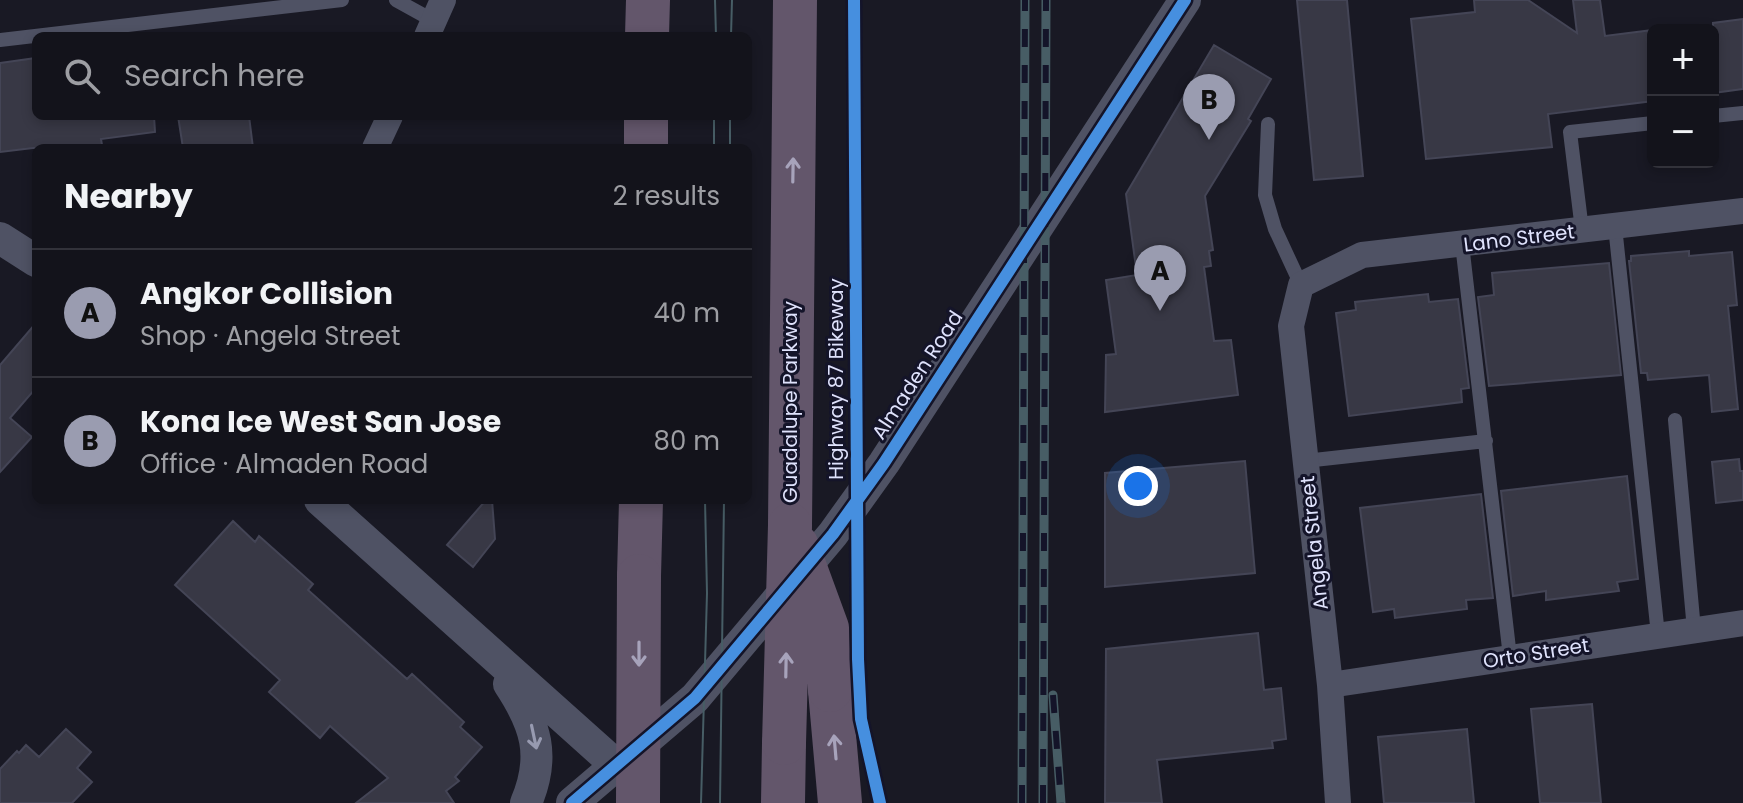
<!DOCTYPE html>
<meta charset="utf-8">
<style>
:root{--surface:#13131b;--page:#1c1c24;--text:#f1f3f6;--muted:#9d9ea3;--line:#32323a;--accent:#9a9cb0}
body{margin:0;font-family:Poppins,sans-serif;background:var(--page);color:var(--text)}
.controls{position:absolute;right:24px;top:24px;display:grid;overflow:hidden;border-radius:12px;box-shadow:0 4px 12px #0003}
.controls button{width:72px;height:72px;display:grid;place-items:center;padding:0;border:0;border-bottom:2px solid var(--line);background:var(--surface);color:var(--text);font:40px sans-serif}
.you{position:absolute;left:1138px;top:486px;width:28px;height:28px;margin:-20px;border:6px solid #fff;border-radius:50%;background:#1a73e8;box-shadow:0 0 0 12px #1a73e833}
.badge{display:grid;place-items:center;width:52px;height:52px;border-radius:50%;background:var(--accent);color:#111;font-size:26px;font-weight:700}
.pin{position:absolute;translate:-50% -66px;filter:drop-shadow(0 2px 4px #0008)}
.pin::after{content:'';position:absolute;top:42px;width:28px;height:24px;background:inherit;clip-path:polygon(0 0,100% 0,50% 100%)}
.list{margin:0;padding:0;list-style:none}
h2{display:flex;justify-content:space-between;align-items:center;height:104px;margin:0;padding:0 32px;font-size:34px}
h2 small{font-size:26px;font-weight:400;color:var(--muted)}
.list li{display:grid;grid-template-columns:52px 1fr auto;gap:24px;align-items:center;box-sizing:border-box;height:128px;padding:0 32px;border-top:2px solid var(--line)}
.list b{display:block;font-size:30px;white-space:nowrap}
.list p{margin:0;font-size:26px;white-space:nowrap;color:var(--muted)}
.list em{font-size:26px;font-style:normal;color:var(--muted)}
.icon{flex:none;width:44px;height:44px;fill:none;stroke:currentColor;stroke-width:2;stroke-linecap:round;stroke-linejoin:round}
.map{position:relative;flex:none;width:1743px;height:803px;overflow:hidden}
.search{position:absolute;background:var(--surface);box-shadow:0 4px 12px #0003;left:32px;top:32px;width:720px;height:88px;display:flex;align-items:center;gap:20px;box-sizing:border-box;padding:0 28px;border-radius:12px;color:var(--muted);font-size:30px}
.panel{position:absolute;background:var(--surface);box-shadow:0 4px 12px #0003;left:32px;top:144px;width:720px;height:360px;border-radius:12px}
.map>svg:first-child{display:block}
</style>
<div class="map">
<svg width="1743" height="803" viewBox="0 0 1743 803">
<rect width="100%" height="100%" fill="#191924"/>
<path fill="#383845" stroke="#444556" stroke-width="2" d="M1297 0H1347L1363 176 1314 180Z
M1474 0H1528L1577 33 1573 0H1600L1605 36 1653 30V101L1548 114 1552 147 1426 159 1411 19 1475 12Z
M1743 19V89L1713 93V23Z
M1214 45 1271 79 1248 119 1251 121 1205 196 1213 250 1209 251 1211 266 1204 267 1214 341 1231 340 1238 395 1105 412 1106 355 1116 354 1106 280 1137 275 1126 194Z
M36 58V116H154L155 132 101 139 102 145 78 148H33L0 152V63Z
M178 116H249L253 148H183Z
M1689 251V256L1732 252 1737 305 1728 306 1738 409 1712 412 1709 375 1648 380 1647 373H1641L1629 261H1631V256Z
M1609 263 1621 375 1489 386 1478 297 1494 295 1492 273Z
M1428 294 1429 302 1458 299 1469 388 1461 389 1462 402 1349 416 1336 313 1356 310 1355 302Z
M36 323V388L10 418 32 437 0 472V365Z
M1739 459 1740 471H1743V500L1716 503 1712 462Z
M1245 461 1255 573 1105 587V473Z
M1627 476 1638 579 1617 582 1619 591 1546 600V591L1513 596 1501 491Z
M1481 494 1493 598 1466 600 1467 609 1395 618 1394 609 1373 612 1360 508Z
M486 500H492L495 539 473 567 447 545Z
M233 521 255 542 259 536 313 584 308 590 407 679 412 674 464 722 460 727 482 747 455 777 459 781 446 791 454 803H356L388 778 330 726 320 738 269 692 280 680 175 585Z
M1258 633 1264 690 1281 688 1286 739 1272 741 1273 748 1157 760 1162 803H1105L1106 649Z
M1592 704 1601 803H1540L1531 709Z
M66 729 91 752 77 768 92 782 72 803H0V769L17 751 19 753 26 745 39 757Z
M1467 729 1474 803H1384L1378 737Z"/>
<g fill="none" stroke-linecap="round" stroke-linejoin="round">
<path stroke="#4f5264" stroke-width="14" d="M396 0 434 21
M0 40 342 0
M1713 116 1743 113
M1268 124 1265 195 1275 229 1301 285
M1615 226 1658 635
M1582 230 1570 132 1653 123
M1462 244 1510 657
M1675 420 1694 630
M1305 461 1486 441"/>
<path stroke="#4f5264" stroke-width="26" d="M427 36 443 0
M375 148 390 116
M1330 685 1743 623
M1338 803 1330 685 1291 326 1301 285 1362 255 1743 211"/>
<path stroke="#4f5264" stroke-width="32" d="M0 238 36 261
M320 500 617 766
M509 684C536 725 546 756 526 803
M572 803 695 698 833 534 884 463 1185 0"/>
<path stroke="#63566b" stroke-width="44" d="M647 36 648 0
M646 148V116
M790 525 795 0
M639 576 641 500
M830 690 840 803
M783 803 784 743"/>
<path stroke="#475d65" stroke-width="2" d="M715 0 716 36
M731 36 732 0
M714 148V116
M730 148V116
M701 803 707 593 705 500
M720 803 724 500"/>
<defs>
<path id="rail" d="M1053 695 1061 803
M1022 803 1025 0
M1043 803 1046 0"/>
</defs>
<use href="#rail" stroke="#475d65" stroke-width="9"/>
<use href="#rail" stroke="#141429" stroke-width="6" stroke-dasharray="18" stroke-linecap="butt"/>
<path stroke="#63566b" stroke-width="44" d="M797 546 827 628 830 690
M784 743 790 525
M638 803 639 576"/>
<defs>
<path id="cycleway" d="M854 0 858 659 861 719 880 803
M572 803 695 698 833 534 884 463 1185 0"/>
</defs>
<use href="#cycleway" stroke="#141429" stroke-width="17"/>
<use href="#cycleway" stroke="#468fdf" stroke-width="12"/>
</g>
<defs><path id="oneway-shaft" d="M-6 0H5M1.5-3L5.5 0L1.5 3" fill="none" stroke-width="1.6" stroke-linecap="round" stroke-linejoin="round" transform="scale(2)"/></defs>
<g stroke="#a7a3bb">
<use href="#oneway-shaft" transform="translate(793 170) rotate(-89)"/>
<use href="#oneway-shaft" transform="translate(639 654) rotate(90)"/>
<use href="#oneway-shaft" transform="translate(786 665) rotate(-89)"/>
<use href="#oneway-shaft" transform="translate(835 747) rotate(-95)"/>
</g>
<use stroke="#979ab0" href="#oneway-shaft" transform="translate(534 737) rotate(78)"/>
<g text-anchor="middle" stroke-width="6" stroke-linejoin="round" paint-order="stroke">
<g font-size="20" fill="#dfe2fc" stroke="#141429">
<text transform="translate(1519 238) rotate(-7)" y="7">Lano Street</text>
<text transform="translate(917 375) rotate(-57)" y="7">Almaden Road</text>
<text transform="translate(836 379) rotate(-90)" y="7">Highway 87 Bikeway</text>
<text transform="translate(790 402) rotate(-90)" y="7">Guadalupe Parkway</text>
<text transform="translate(1314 543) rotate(-96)" y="7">Angela Street</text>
<text transform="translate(1536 653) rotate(-9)" y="7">Orto Street</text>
</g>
</g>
</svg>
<div class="controls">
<button>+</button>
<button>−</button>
</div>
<div class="you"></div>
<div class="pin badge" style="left:1160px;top:311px">A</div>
<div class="pin badge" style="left:1209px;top:140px">B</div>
<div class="search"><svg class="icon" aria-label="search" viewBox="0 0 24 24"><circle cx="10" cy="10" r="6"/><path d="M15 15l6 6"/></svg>Search here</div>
<section class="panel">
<h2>Nearby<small>2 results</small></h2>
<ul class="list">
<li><span class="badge">A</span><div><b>Angkor Collision</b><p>Shop · Angela Street</p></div><em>40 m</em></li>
<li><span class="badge">B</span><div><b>Kona Ice West San Jose</b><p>Office · Almaden Road</p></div><em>80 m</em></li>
</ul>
</section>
</div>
